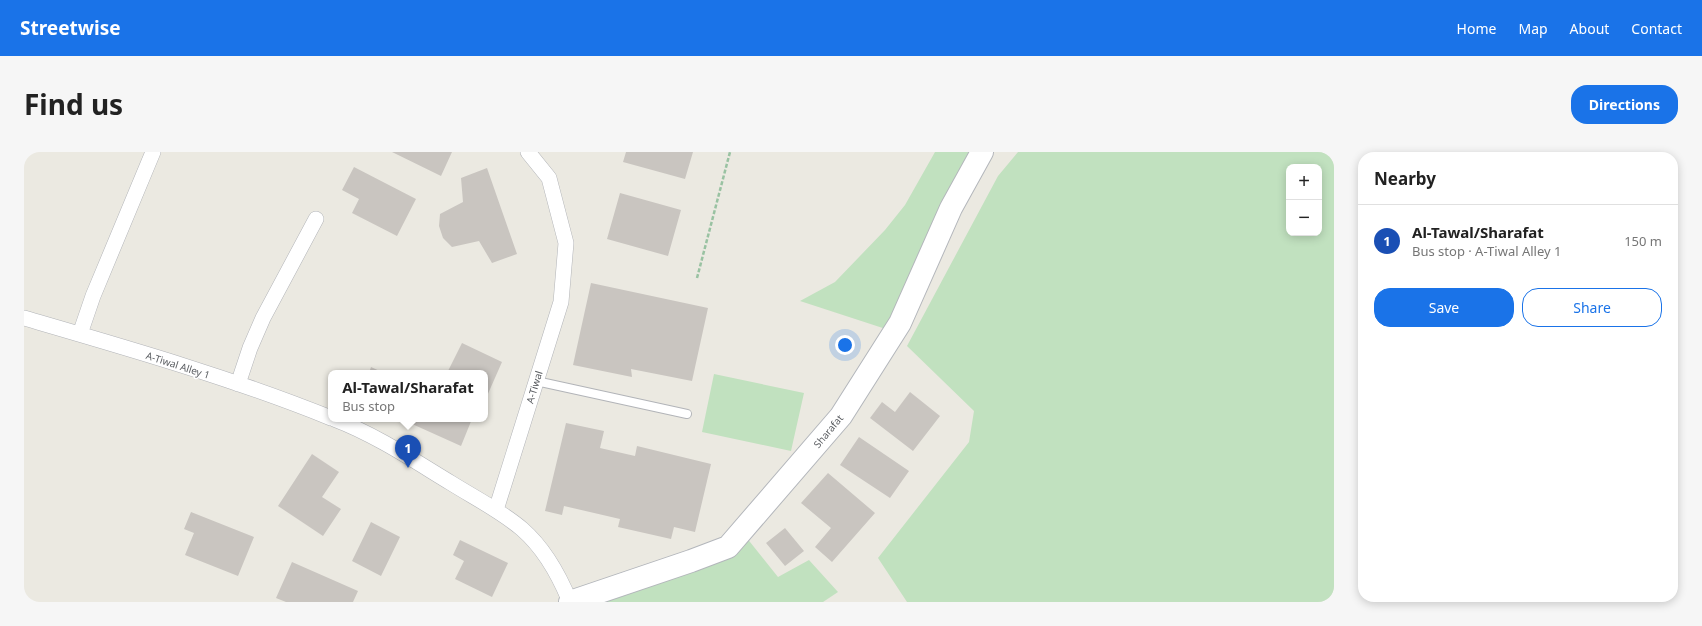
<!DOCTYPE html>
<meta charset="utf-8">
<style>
:root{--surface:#fff;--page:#f6f6f6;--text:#222;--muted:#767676;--line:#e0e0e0;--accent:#1a73e8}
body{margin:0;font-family:"Noto Sans",sans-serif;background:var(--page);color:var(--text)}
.controls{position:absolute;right:12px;top:12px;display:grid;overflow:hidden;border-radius:8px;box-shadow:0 2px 10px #0003}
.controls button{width:36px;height:36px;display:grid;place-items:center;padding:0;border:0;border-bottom:1px solid var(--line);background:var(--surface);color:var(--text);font:20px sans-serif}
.you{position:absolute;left:821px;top:193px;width:14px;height:14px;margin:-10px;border:3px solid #fff;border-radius:50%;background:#1a73e8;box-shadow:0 0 0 6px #1a73e833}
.badge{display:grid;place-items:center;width:26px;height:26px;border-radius:50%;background:var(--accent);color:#fff;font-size:13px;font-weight:700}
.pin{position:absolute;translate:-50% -33px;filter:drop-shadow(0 1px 2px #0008)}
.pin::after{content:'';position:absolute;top:21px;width:14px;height:12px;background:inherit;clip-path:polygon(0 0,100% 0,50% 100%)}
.popup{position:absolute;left:304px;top:218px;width:160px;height:52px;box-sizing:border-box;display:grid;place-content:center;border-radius:8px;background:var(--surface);filter:drop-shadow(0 1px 3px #0005);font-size:13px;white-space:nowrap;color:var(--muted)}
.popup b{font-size:15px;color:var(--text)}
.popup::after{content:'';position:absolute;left:50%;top:100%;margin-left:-8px;border:8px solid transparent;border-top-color:var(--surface)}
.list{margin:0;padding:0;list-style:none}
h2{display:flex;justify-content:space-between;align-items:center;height:52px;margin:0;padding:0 16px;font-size:17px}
h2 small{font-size:13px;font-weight:400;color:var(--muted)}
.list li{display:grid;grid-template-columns:26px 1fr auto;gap:12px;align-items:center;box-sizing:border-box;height:72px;padding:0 16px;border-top:1px solid var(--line)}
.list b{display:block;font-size:15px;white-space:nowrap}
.list p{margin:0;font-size:13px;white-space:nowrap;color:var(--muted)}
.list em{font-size:13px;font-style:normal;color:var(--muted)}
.actions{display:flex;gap:8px;padding:12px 16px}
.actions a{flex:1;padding:9px 0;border:1px solid var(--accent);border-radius:16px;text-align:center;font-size:14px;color:var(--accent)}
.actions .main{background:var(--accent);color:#fff}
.map{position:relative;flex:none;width:1310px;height:450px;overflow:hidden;border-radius:16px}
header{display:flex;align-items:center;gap:24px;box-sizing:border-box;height:56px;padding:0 20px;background:var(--accent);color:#fff}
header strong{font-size:19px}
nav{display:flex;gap:22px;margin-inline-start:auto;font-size:14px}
.intro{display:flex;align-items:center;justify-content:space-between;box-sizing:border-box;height:96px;padding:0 24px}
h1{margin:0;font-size:28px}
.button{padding:10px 18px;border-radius:16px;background:var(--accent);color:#fff;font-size:14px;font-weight:700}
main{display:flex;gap:24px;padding:0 24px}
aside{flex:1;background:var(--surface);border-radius:16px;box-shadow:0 2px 10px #0003}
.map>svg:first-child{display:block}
</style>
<header>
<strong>Streetwise</strong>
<nav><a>Home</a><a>Map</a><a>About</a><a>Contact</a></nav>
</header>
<div class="intro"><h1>Find us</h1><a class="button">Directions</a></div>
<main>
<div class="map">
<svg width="1310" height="450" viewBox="0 0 1310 450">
<rect width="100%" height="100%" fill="#ebe9e1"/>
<path fill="#c1e1bf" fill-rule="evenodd" d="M911 0H952L871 180 776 149 811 130 861 78 881 53Z
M994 0H1310V450H883L854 406 945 290 950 259 883 194 974 24ZM1265 15H1295V81H1265Z
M690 222 780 241 767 299 678 280Z
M722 385 754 425 785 408 814 440 799 450H579Z"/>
<path fill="#c9c5c0" d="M368 0H428L417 24Z
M602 0H669L661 27 599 10Z
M330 15 392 47 373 84 328 61 335 47 318 38Z
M463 16 493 102 468 111 455 89 428 95 419 86 415 74 416 62 439 50 437 26Z
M596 41 657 58 644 104 583 87Z
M567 131 684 156 668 229 607 217 608 225 549 213Z
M438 191 478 210 463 244H461V221H423Z
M347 215 360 221H345Z
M886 240 916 264 889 299 846 266 858 250 871 260Z
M377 267H448L437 294Z
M542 271 580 279 576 296 611 304 613 294 687 312 671 380 650 375 647 387 594 375 596 367 540 354 538 363 521 359Z
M835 285 885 319 866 346 816 313Z
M288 302 315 320 298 345 317 357 299 384 254 354Z
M804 321 851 361 808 410 791 395 807 376 777 351Z
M167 360 230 385 214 424 161 403 170 381 160 377Z
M347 370 376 385 357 424 328 409Z
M761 376 780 399 761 414 742 391Z
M436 388 484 411 468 445 431 427 440 409 429 403Z
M268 410 334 439 329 450H262L252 446Z"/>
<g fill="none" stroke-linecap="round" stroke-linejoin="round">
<defs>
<path id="lane" d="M512 229 663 262"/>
<path id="street" d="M0 166C103 196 208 226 307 266
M56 182 69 144 129 0
M214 232 226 196 239 166 292 67
M310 267C352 283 389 308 427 331 451 346 477 359 498 377 521 397 535 423 546 450
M472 358 537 150 542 91 525 26 504 0"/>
<path id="secondary" d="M546 450 667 409 704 395 817 264 876 171 927 56 958 0"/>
</defs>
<use href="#lane" stroke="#b2b4b8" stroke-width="10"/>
<use href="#street" stroke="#b2b4b8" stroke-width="16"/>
<use href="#secondary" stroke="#b3b6bb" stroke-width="24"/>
<path stroke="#99c2a2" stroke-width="2.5" stroke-dasharray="4 2" stroke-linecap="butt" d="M673 126 706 0"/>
<use href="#lane" stroke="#fff" stroke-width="8"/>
<use href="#street" stroke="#fff" stroke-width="15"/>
<use href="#secondary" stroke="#fff" stroke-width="22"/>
</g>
<g text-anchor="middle" stroke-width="3" stroke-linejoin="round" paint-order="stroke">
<g font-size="10" fill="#5a5d61" stroke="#fff">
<text transform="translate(154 213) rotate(18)" y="4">A-Tiwal Alley 1</text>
<text transform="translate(510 235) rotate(-73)" y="4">A-Tiwal</text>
<text transform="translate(804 279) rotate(-50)" y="4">Sharafat</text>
</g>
</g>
</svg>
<div class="controls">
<button>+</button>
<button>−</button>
</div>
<div class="you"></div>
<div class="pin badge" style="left:384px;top:316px;background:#1a4fb4">1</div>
<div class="popup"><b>Al-Tawal/Sharafat</b>Bus stop</div>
</div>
<aside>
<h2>Nearby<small></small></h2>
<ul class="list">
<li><span class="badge" style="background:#1a4fb4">1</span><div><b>Al-Tawal/Sharafat</b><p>Bus stop · A-Tiwal Alley 1</p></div><em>150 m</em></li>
</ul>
<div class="actions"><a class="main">Save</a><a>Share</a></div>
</aside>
</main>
